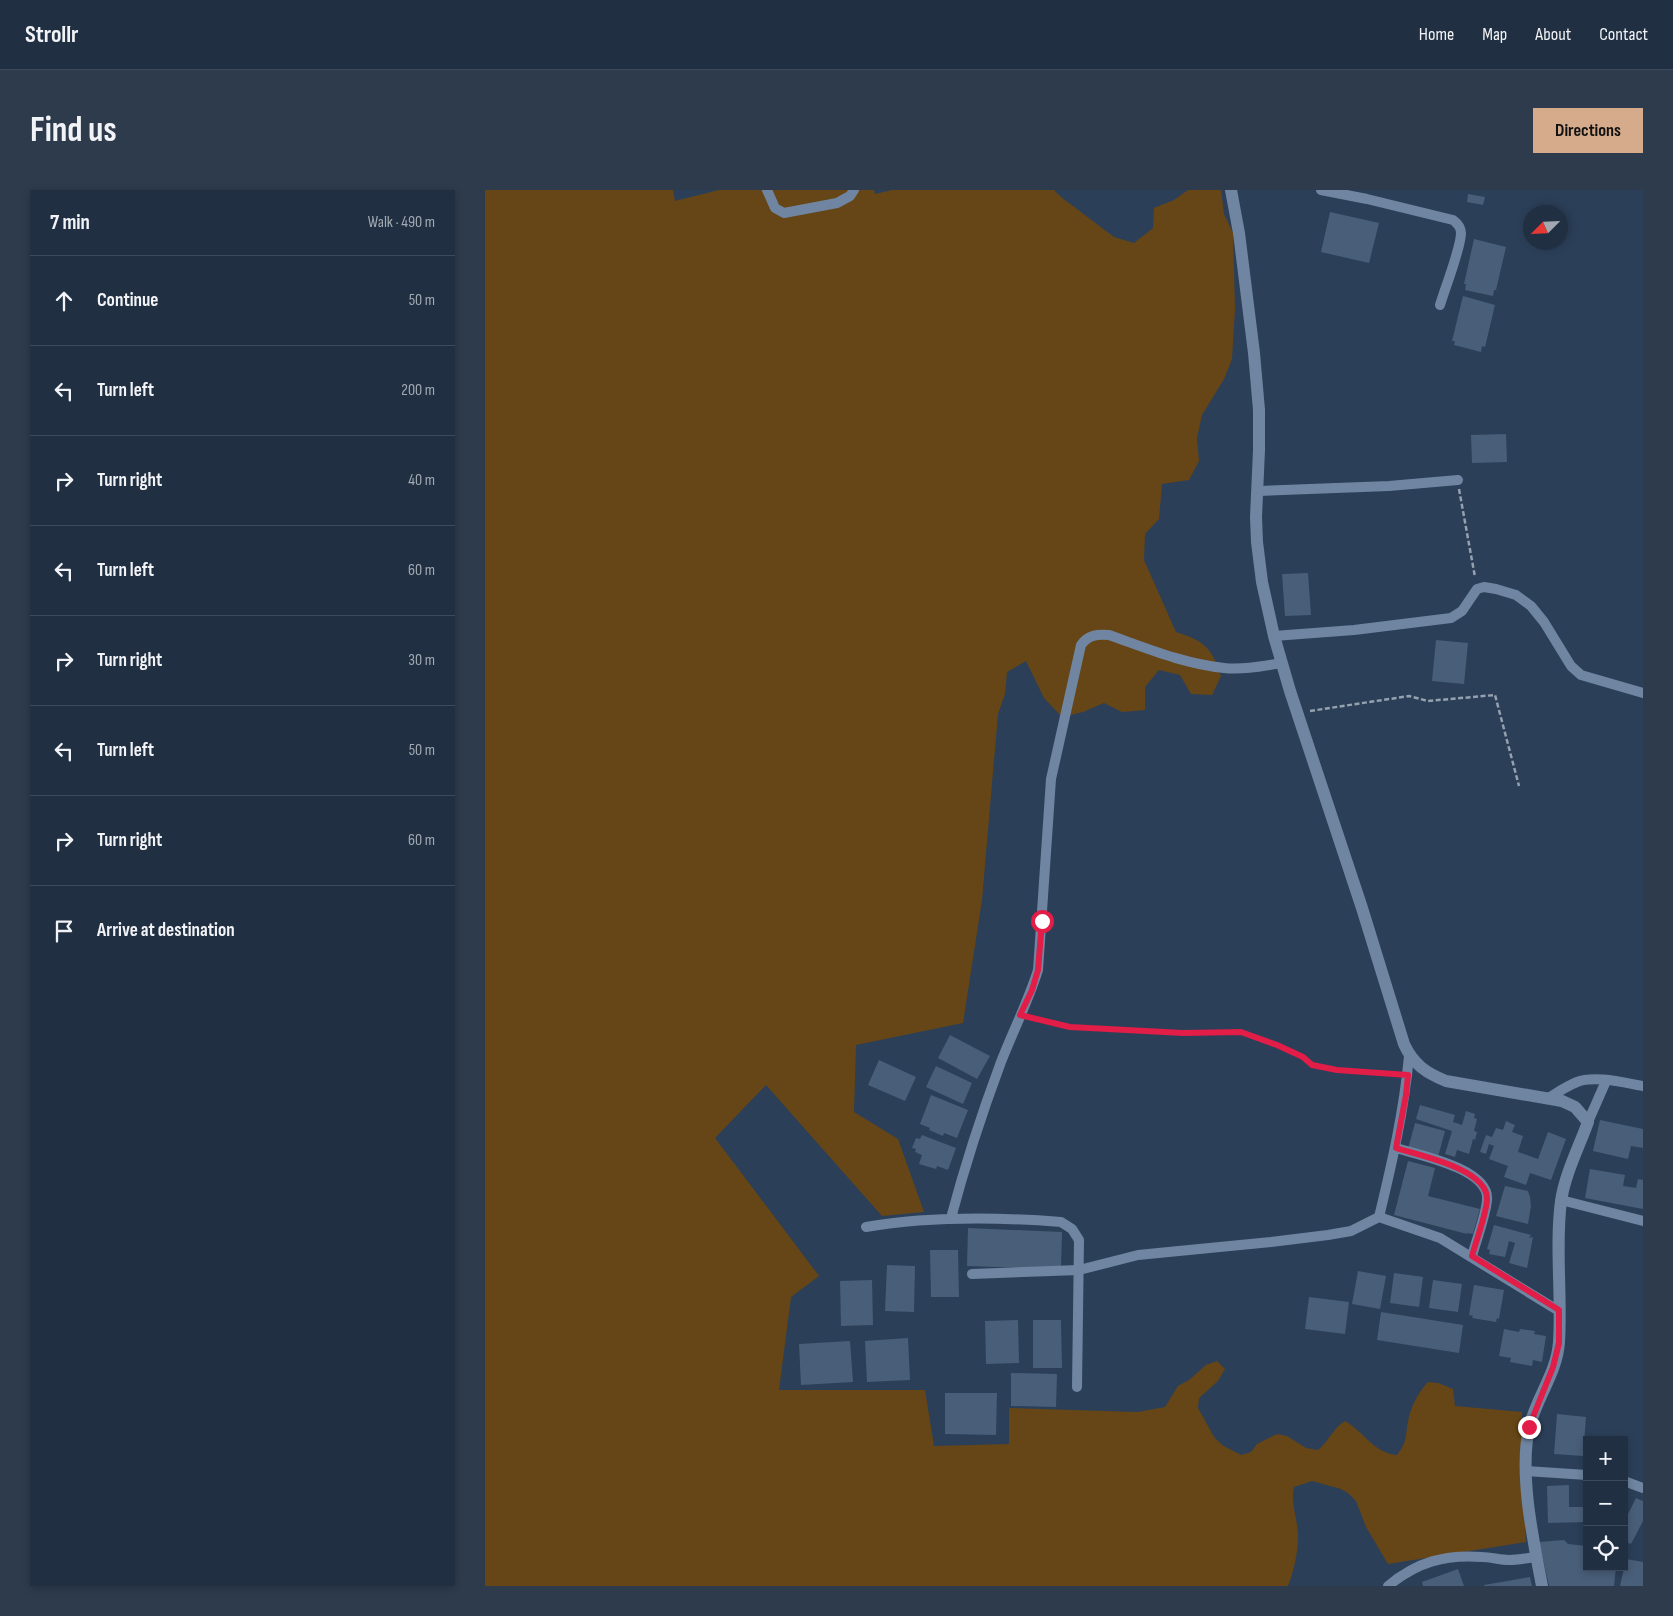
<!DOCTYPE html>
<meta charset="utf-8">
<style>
:root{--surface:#202f42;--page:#2d3b4d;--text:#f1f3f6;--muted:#a2a9b2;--line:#3d4a5b;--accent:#d6ab8b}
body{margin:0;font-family:"Sofia Sans Condensed",sans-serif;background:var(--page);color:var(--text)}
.controls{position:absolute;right:15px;bottom:15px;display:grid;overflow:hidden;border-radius:0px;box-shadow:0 2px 8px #0003}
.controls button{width:45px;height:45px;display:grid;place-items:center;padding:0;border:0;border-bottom:1px solid var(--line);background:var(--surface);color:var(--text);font:25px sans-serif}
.compass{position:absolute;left:1038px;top:15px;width:45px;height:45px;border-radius:50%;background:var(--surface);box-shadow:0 2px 8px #0003;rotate:246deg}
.stop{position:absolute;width:15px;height:15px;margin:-11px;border:4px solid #e11d48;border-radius:50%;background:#fff}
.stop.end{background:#e11d48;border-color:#fff;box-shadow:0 1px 5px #0008}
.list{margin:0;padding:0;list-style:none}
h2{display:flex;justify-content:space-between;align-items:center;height:65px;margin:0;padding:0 20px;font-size:21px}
h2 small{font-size:16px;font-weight:400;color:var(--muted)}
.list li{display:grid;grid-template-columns:32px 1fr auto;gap:15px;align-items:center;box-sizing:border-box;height:90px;padding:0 20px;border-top:1px solid var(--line)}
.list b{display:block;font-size:19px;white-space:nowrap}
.list em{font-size:16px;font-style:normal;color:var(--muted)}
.icon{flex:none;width:28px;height:28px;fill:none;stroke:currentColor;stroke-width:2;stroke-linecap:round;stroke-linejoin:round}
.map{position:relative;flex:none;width:1158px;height:1396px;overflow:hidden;border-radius:0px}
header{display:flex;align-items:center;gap:30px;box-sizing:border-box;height:70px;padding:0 25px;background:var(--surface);border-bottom:1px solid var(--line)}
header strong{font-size:24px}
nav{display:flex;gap:28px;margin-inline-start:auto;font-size:18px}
.intro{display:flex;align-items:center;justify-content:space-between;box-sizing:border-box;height:120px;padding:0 30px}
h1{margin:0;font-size:35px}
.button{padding:12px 22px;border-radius:0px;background:var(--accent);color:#111;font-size:18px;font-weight:700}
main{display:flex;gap:30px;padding:0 30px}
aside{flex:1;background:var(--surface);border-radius:0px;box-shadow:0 2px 8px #0003}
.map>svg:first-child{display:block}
</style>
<header>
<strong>Strollr</strong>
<nav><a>Home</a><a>Map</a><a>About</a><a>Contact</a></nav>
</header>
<div class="intro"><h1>Find us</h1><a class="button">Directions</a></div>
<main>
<aside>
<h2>7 min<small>Walk · 490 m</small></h2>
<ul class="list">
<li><svg class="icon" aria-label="ahead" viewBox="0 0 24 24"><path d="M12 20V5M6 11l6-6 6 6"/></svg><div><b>Continue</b></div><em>50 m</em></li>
<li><svg class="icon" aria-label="left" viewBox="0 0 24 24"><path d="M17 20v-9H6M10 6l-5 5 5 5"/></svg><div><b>Turn left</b></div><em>200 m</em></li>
<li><svg class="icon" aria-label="right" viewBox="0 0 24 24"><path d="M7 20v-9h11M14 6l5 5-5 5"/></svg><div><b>Turn right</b></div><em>40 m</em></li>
<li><svg class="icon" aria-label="left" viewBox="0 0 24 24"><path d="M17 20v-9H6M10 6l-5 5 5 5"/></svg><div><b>Turn left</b></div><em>60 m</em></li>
<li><svg class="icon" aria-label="right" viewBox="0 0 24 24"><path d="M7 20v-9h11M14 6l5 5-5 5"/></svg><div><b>Turn right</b></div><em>30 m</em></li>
<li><svg class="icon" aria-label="left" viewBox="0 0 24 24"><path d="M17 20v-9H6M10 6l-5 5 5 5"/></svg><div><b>Turn left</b></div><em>50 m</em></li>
<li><svg class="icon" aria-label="right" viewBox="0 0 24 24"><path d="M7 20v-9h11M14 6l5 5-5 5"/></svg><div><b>Turn right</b></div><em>60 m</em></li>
<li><svg class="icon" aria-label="arrive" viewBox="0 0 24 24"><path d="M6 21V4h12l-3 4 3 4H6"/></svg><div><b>Arrive at destination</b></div></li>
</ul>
</aside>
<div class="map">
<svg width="1158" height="1396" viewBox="0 0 1158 1396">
<rect width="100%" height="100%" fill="#2b3f58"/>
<path fill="#664616" d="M0 0H188L190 11 234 0H389L390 4 407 0H569L576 7 629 47 649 53 668 38 669 18 689 10 703 0H736L739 24 748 43 750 119 747 169 739 189 717 225 712 248 714 271 704 290 677 294 674 329 660 344 659 370 691 442C721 452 726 457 736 486L727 505 706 504 695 485 674 480 660 497V520L637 522 619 513 598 522 577 527 559 508 541 471 522 482 520 504 513 524 497 710 478 833 371 855 369 922 413 949 439 1022 397 1026 281 895 230 948 334 1086 306 1107 294 1200H440L449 1256 524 1254V1218L653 1222 680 1217 693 1196 704 1190 721 1175 732 1171 740 1179 733 1191 714 1208 713 1218 729 1247 737 1255 756 1265 766 1262 772 1254 792 1244 802 1246 821 1258 833 1260C844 1251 848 1238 860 1231 879 1242 889 1263 912 1265 923 1252 920 1243 924 1227 927 1214 934 1202 943 1192L953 1193 968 1199 970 1216 1037 1222 1036 1265 1041 1352 903 1374 881 1337 871 1311 863 1303 856 1299 827 1291 809 1297C805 1314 813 1329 813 1346 813 1363 809 1380 803 1396H0Z"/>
<path fill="#495e79" d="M983 4 1000 7 998 15 982 12Z
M845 22 894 33 884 73 836 62Z
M989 49 1021 57 1011 100H1009L1008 106 980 100 981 94H979Z
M978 106 1010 115 1000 157 997 156 996 162 969 155 970 151H967Z
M1021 244 1022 272 987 273 986 245Z
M823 383 826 425 800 426 797 384Z
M951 450 983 453 979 494 947 491Z
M465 845 505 866 492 889 453 868Z
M394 870 431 887 420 911 383 895Z
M451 876 487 893 478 914 441 897Z
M446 905 483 920 472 948 459 943 458 946 444 940 445 938 435 934Z
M935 915 970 925 968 932 977 935 981 921 990 924 989 928 992 929 989 941 992 942 990 950 988 949 984 964 972 960 970 967 960 964 967 941 931 929Z
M1115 930 1158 939V958L1146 956 1143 969 1108 961Z
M1021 931 1030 935 1027 942 1038 946 1033 962 1053 969 1063 942 1081 949 1066 990 1045 983 1041 995 1019 987 1023 976 1004 969 1009 956 1004 954 1001 964 995 962 1001 945 1007 947 1011 938 1018 940Z
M930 933 960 941 953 967 923 959Z
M437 945 471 958 463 980 452 976 451 979 434 974 437 965 430 962 431 959 427 958 431 948 435 949Z
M923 971 950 978 943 1006 995 1019 988 1044 982 1043V1044L909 1025Z
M1105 979 1140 985 1138 996 1151 998 1153 989 1158 990V1019L1100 1008Z
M1020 996 1043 1001 1045 1007 1046 1016 1043 1034 1011 1026Z
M1009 1035 1046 1045 1044 1048 1048 1047 1042 1078 1024 1073 1030 1053 1024 1051 1020 1067 1004 1064 1005 1060 1002 1059Z
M483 1038 577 1042 576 1079 482 1076Z
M445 1060H473L474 1107H446Z
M402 1075 430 1076 429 1122 400 1121Z
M873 1081 901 1086 895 1119 867 1114Z
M909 1083 938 1087 934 1117 905 1113Z
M387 1090 388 1135 356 1136 355 1091Z
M948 1090 977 1094 973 1122 944 1118Z
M989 1095 1019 1100 1014 1129 1012 1128 1011 1132 987 1128 988 1126 984 1125Z
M824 1107 864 1112 860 1144 820 1139Z
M896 1122 978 1135 974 1163 892 1150Z
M533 1130 534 1173 501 1174 500 1131Z
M548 1130H576L577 1178H548Z
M1019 1139 1034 1142 1035 1139 1050 1141 1049 1144 1061 1146 1057 1172 1048 1170 1047 1176 1025 1172 1026 1168 1014 1166Z
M423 1148 425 1190 382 1192 380 1151Z
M365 1151 368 1192 316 1195 314 1154Z
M526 1183 572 1184 571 1217 526 1216Z
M460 1203H512L511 1245 460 1244Z
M1072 1224 1101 1227 1098 1266 1069 1264Z
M1084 1295V1317H1102V1332L1063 1333 1062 1296Z
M1151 1308 1158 1311V1331L1146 1354 1139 1351V1325L1142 1326Z
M1079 1350 1083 1354 1102 1356V1377H1131L1129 1396H1064L1054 1352Z
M1141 1369 1158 1372V1396H1135Z
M973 1379 979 1396H938L937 1392Z
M1045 1387 1047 1396H999V1395Z"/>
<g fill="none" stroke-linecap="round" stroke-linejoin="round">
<path stroke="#95a1af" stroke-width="2.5" stroke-dasharray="5 2.5" stroke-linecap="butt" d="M974 299 990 387
M825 521 924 506 943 511 1010 505 1034 596
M546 828 585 837 698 843 756 842 792 855 818 867 827 875 852 880 911 884"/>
<path stroke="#6f85a1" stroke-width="10" d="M282 0 290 18 299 23 352 13 365 6 369 0
M836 0 882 9 968 30C972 33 976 37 976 43 976 58 960 98 955 115
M773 301 904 296 973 290
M789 446 869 440 966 428 977 421 992 399 999 397 1011 399 1031 405 1046 416 1059 432 1086 476 1096 485 1158 503
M1065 907C1073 902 1082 896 1092 892 1109 885 1140 893 1158 896
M1103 932 1121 891
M911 958C934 965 1005 979 1002 1010 1001 1025 991 1051 987 1066
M1076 1010 1158 1031
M894 1027C907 973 919 921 924 866
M466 1028C480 975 497 923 516 872 528 841 543 812 553 780L566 589 596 455C603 445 612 444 624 445 661 458 699 474 739 478 758 480 778 476 797 473
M381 1037C446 1026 511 1027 576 1032L587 1039 594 1050 592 1197
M487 1084 594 1080 653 1065 786 1052 843 1045 866 1041 894 1027 955 1048 1074 1121
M1041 1281 1102 1285
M1139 1291 1158 1298
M903 1396C932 1372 960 1364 997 1367 1006 1367 1015 1370 1024 1370 1033 1370 1042 1368 1051 1367"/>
<path stroke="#6f85a1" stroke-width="12" d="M746 0 754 43 769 163 774 220V260L771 327 772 352 777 392 789 446 805 501 877 718 919 854C928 874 941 883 961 891L1077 911 1090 917 1103 932C1094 957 1080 984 1076 1011 1070 1057 1077 1105 1074 1152 1072 1183 1051 1208 1044 1238 1034 1284 1048 1349 1057 1396"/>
</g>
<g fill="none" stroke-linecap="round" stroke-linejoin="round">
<path stroke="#e11d48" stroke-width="6" d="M557 731 553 780 547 800 535 825 585 837 698 843 756 842 792 855 818 867 827 875 852 880 923 885 921 905 911 958C933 965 1004 979 1002 1010 1001 1025 991 1051 987 1066L1074 1120V1153L1068 1177 1044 1237"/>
</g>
</svg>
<div class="controls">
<button>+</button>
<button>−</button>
<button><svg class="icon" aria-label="locate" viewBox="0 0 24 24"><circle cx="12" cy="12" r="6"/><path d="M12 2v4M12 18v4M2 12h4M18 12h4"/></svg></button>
</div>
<svg class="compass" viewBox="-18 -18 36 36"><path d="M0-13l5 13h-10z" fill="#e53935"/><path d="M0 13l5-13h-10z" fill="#a2a9b2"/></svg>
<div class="stop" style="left:557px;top:731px"></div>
<div class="stop end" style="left:1044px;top:1237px"></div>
</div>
</main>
